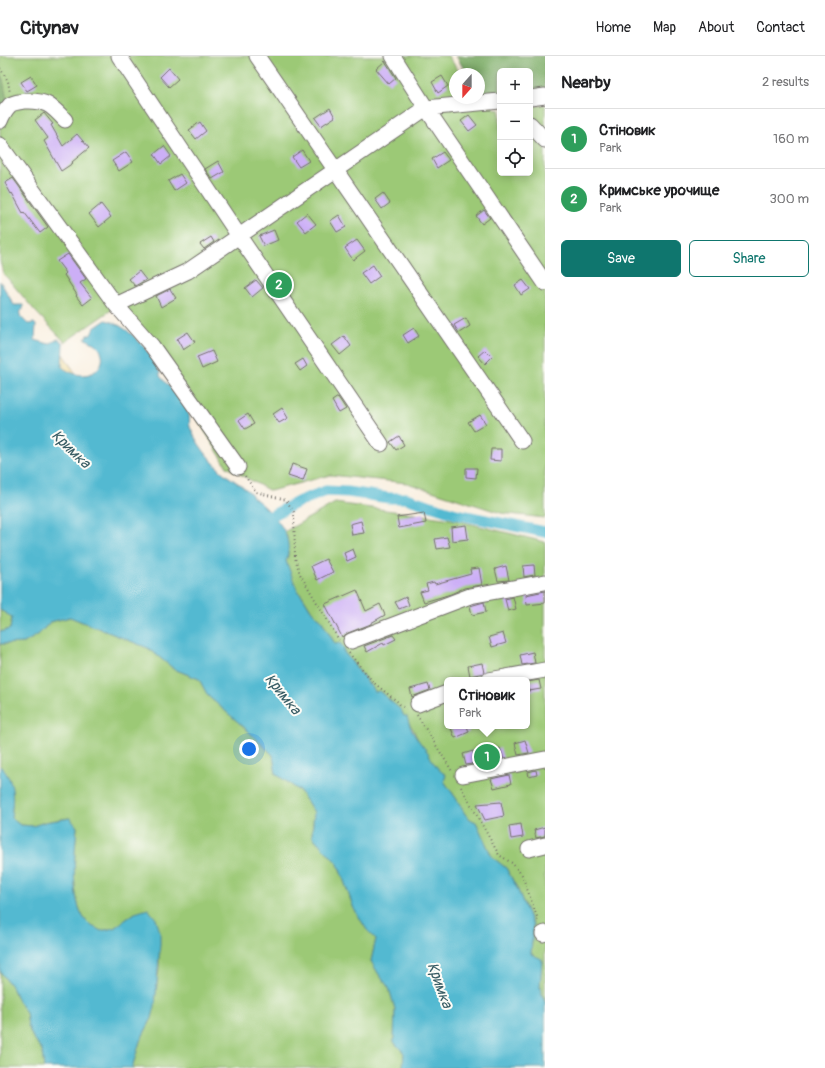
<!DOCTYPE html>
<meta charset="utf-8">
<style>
:root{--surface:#fff;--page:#f2f2f2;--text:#202124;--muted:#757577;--line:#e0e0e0;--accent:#0f766e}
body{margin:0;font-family:Pangolin,sans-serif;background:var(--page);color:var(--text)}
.controls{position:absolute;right:12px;top:12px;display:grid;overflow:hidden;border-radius:6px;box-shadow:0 2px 10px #0003}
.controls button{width:36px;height:36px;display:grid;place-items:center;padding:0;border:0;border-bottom:1px solid var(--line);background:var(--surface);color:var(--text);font:20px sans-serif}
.compass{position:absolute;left:449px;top:12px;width:36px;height:36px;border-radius:50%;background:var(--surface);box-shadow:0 2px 10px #0003;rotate:201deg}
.you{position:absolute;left:249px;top:693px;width:14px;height:14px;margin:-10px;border:3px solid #fff;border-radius:50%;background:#1a73e8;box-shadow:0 0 0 6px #1a73e833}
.badge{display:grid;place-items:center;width:26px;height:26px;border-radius:50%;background:var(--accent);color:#fff;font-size:13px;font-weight:700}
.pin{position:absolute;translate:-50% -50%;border:2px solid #fff;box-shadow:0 1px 4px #0006}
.popup{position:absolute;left:444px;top:621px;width:86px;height:52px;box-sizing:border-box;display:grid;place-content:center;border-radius:6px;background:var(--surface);filter:drop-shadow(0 1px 3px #0005);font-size:13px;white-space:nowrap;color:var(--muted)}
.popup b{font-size:15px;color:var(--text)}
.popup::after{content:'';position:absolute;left:50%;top:100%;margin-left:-8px;border:8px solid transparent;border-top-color:var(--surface)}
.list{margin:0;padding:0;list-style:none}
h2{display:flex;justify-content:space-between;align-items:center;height:52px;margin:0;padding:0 16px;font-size:17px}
h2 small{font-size:13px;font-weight:400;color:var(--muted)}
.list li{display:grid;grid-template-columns:26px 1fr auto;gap:12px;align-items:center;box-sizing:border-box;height:60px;padding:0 16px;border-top:1px solid var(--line)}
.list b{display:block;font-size:15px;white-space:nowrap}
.list p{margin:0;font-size:13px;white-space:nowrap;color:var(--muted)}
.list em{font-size:13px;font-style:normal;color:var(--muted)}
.actions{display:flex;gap:8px;padding:12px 16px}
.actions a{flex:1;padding:9px 0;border:1px solid var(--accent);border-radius:6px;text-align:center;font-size:14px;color:var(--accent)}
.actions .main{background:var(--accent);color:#fff}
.icon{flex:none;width:22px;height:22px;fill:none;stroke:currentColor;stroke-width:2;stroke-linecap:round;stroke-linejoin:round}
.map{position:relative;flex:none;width:545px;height:1012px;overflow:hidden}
header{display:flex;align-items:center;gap:24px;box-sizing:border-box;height:56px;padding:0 20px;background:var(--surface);border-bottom:1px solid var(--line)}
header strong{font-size:19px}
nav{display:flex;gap:22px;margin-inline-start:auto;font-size:14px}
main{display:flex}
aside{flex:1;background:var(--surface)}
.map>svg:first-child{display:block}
</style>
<header>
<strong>Citynav</strong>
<nav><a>Home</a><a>Map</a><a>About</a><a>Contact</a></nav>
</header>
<main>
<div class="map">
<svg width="545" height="1012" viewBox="0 0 545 1012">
<rect width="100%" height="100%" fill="#fdfcf7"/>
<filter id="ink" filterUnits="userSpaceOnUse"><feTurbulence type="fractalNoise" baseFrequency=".025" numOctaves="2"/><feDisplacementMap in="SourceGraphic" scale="8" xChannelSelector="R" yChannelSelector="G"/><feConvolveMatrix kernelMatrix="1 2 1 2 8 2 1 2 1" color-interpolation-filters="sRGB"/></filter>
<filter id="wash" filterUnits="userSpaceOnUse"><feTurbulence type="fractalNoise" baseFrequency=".012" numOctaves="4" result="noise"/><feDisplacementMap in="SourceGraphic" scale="16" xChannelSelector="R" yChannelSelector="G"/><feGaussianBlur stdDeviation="0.9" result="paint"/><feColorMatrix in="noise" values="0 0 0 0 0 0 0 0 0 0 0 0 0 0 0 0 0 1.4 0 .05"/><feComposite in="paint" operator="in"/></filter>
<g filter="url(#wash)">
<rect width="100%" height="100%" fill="#f9eede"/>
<path fill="#9cc976" stroke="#647a50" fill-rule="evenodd" d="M0 0H448L461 18H455V42H479V38L497 54 500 53V117H530V50L545 49V462L501 457 407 427 330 419 270 435 227 411 152 290 114 252 65 286 36 256 3 217 0 205V59L3 24 0 18Z
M335 447 451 463 545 486V947L540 932 542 904 531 898 533 869 517 832 506 812 492 801 476 766C466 762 464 757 459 747 455 740 449 732 444 725L446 719 440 715 431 704 428 697 419 686 413 673 404 660 390 644 379 635 376 636 344 596V592L335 588 320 562 315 560 302 539 298 536 292 523 286 505 288 500 287 480 284 476ZM447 624H527V670H447Z
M0 554 12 561 10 573 0 576Z
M70 561 148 592 174 613 199 623 208 640 245 672 273 699 276 718 300 735 314 756 312 780 338 808 354 853 367 874 376 883 371 905 378 917 389 932 395 953 394 986 404 997 403 1012H132L140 985 152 962 156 937 159 912V900L135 857 114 872 101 875C98 873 93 871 90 869 68 851 75 796 77 771L69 762 45 766 33 770 20 769 11 762C13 745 14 723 0 710V588L24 587 39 578 50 566Z
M0 915 13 933 18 945 26 956 28 970 33 982 42 994 44 1012H0Z"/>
<path fill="#7dad67" stroke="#546c49" d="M456 0H545V37L530 39V15H500V42L484 44 479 37V18H467Z
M0 18 3 24 7 46 0 59Z"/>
<path fill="#eeda9e" stroke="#8c8264" d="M62 297 76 318 64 325 51 304Z"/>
<path fill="#53b9d1" stroke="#3f727e" d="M0 225 14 249H23V253L21 255 20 260 28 268 34 267 36 269 35 284 49 288 58 283 63 287 62 311C95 336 121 295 85 283L87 279H91L94 272 106 264C127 270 140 285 153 303 156 307 156 312 160 316V320C170 332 184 344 189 359 190 363 189 368 190 371 197 388 208 401 220 414 228 422 249 432 253 441 272 456 296 478 286 505L298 536C307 543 309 557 320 562L335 588 340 587 344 592V596L375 636 379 635 401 654 404 660H407C409 669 413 678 419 685 422 690 426 693 429 698 433 707 438 714 446 719L444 725C449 733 455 740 459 747 464 757 466 762 476 766L492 801 506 812 517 832 533 870 531 898 542 903 540 932 545 947V1012H403L404 997 394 986 395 953 389 932 378 917 371 905 376 883 367 874 354 853 338 808 312 780 314 756 300 735 276 718 273 699 245 672 208 640 199 623 174 613 148 592 70 561 50 566 39 578 24 587 0 588V576L10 573 12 561 0 554Z
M0 710C16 725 13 743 11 762L20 769 33 770 45 766 70 762 77 771C75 797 68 851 90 869 93 871 98 873 101 875L114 872 135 857 148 853 156 863 160 876V888L155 950 152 962 140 985 132 1012H44L42 994 33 982 28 970 26 956 18 945 13 933 0 915Z"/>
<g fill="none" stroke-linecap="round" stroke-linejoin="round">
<path stroke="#53b9d1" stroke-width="11" d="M273 459 300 445 326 435 348 436 389 442H406L456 458 545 476"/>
</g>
<g id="blocks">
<path fill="#ccaff6" d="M385 5 396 22 389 28 376 13Z
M169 12 178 23 169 31 160 21Z
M31 20 37 29 27 35 21 26Z
M442 20 448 30 438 37 432 26Z
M330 52 335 61 321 70 315 62Z
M44 57 53 68 51 69 63 90 77 78 89 92 72 106 73 107 61 115 44 85 48 82 35 64Z
M469 59 477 69 469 75 461 65Z
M200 66 206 75 196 83 189 74Z
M164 90 171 100 161 108 154 98Z
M302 94 309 105 299 111 292 101Z
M126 96 133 106 119 115 112 105Z
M443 96 449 104 437 112 432 103Z
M218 105 224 116 212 123 205 113Z
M180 118 186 127 174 135 168 125Z
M13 122 48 171 40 177 24 156 23 157 12 137 11 138 5 127Z
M383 137 390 147 382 153 375 143Z
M101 148 111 161 99 171 89 158Z
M484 154 490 162 482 168 476 160Z
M307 157 316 168 306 176 297 165Z
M339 159 346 171 337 176 330 165Z
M274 174 278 184 264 190 259 180Z
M211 181 214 186 204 193 200 188Z
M357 184 365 195 353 204 345 192Z
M68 198 86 223 80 227 92 242 83 249 76 240 77 239 64 219 66 217 57 205Z
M373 209 380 220 369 228 361 217Z
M139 215 146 224 135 230 129 223Z
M256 224 263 232 252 241 245 232Z
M523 224 530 233 521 239 515 229Z
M170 233 176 242 161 251 156 240Z
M466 262 470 270 459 277 454 269Z
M414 272 419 280 408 287 403 279Z
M188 276 195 286 183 294 177 283Z
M344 280 351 290 340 299 332 289Z
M485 294 492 301 485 308 478 300Z
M212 295 217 306 202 313 197 301Z
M303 303 307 310 300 315 295 308Z
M338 341 346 353 339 357 332 345Z
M282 352 288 362 279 367 273 358Z
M248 358 254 368 245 373 239 364Z
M480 359 486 368 474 375 468 366Z
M399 380 404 389 396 394 390 386Z
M491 393H501V405L490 404Z
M292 408 307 413 303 425 288 420Z
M466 412H477L476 422 466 421Z
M424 457 426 467 399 472 397 461Z
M361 465 364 477 352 479 350 468Z
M466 469 468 483 452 485 451 471Z
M447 481 450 491 437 493 435 483Z
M353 493 356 501 347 505 344 497Z
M326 503 333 516 317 524 311 510Z
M534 509 535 519 524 521 523 510Z
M506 510 509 524 498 525 495 513Z
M479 512 482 529 464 532 451 538 424 546 420 536 428 534 426 528 434 526 435 528 471 518 470 513Z
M357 534 366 555 380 548 385 559 371 567V568L348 577 342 581 325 548Z
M545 535V547L527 549 526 539Z
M406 541 409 549 399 553 395 546Z
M513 541 516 553 508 555 505 543Z
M484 546 486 556 472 559 470 550Z
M503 577 506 587 492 591 489 581Z
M393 579 396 583 384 589 383 587 367 596 364 590Z
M533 596 535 607 522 609 520 599Z
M482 607 484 617 470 620 468 610Z
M539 624 541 633 529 635 527 626Z
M428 628 430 634 412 641 410 633Z
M450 670H467L469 676 455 682Z
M525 684 529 697 518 699 515 687Z
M500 692 503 702 494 704 492 695Z
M473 695 477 707 466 709 463 698Z
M536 714 537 719 529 721 528 716Z
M509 719 511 728 494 732 491 723Z
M501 746 504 760 485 764 477 748Z
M521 768 523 781 511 783 509 770Z
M545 771V780L536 782 534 774Z"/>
</g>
</g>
<g filter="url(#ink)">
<use href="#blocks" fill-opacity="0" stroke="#736f6a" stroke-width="1"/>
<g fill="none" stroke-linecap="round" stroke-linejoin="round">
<defs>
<path id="minor" d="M119 0 239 180 381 388
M257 0 522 385
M393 0 426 52 545 227
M530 42 545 40
M0 65C2 60 6 53 10 49 14 46 20 46 25 45 46 44 51 49 65 64
M530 68 545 84
M0 89 116 249 188 215 426 52 500 45
M116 249 152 290 238 411
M351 585 470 540 545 526
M489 624 545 614
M418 648 447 637
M463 719 545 703
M529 793 545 789
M543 878 545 877"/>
</defs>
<use href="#minor" stroke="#736f6a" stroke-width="17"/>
<path stroke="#736f6a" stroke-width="2" stroke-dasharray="1 3" stroke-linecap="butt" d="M0 12 8 25 10 37
M245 420 256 436 286 444 294 456 295 502 300 518 339 584
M349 597 374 627 398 646 401 650 406 652
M417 659 452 715
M461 731 499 799 512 807 522 819 539 866"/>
<use href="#minor" stroke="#fff" stroke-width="15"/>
</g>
</g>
<g text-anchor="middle" stroke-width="4" stroke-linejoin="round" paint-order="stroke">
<g font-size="15" font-style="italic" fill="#395d65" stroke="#fdfcf7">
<text transform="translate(71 393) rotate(44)" y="5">Кримка</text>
<text transform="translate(283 638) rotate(51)" y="5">Кримка</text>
<text transform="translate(440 929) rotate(70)" y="5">Кримка</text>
</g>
</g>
</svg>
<div class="controls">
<button>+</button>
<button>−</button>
<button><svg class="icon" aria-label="locate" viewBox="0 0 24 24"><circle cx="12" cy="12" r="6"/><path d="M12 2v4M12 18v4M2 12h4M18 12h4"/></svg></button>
</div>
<svg class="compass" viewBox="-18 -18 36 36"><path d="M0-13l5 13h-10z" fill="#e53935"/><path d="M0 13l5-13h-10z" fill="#757577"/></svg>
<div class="you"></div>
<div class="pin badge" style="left:487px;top:701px;background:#2e9e5b">1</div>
<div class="popup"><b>Стіновик</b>Park</div>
<div class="pin badge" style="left:279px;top:229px;background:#2e9e5b">2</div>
</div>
<aside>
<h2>Nearby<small>2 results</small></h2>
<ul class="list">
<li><span class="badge" style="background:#2e9e5b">1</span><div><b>Стіновик</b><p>Park</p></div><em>160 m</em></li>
<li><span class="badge" style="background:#2e9e5b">2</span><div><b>Кримське урочище</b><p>Park</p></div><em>300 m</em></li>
</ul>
<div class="actions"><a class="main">Save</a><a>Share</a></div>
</aside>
</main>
